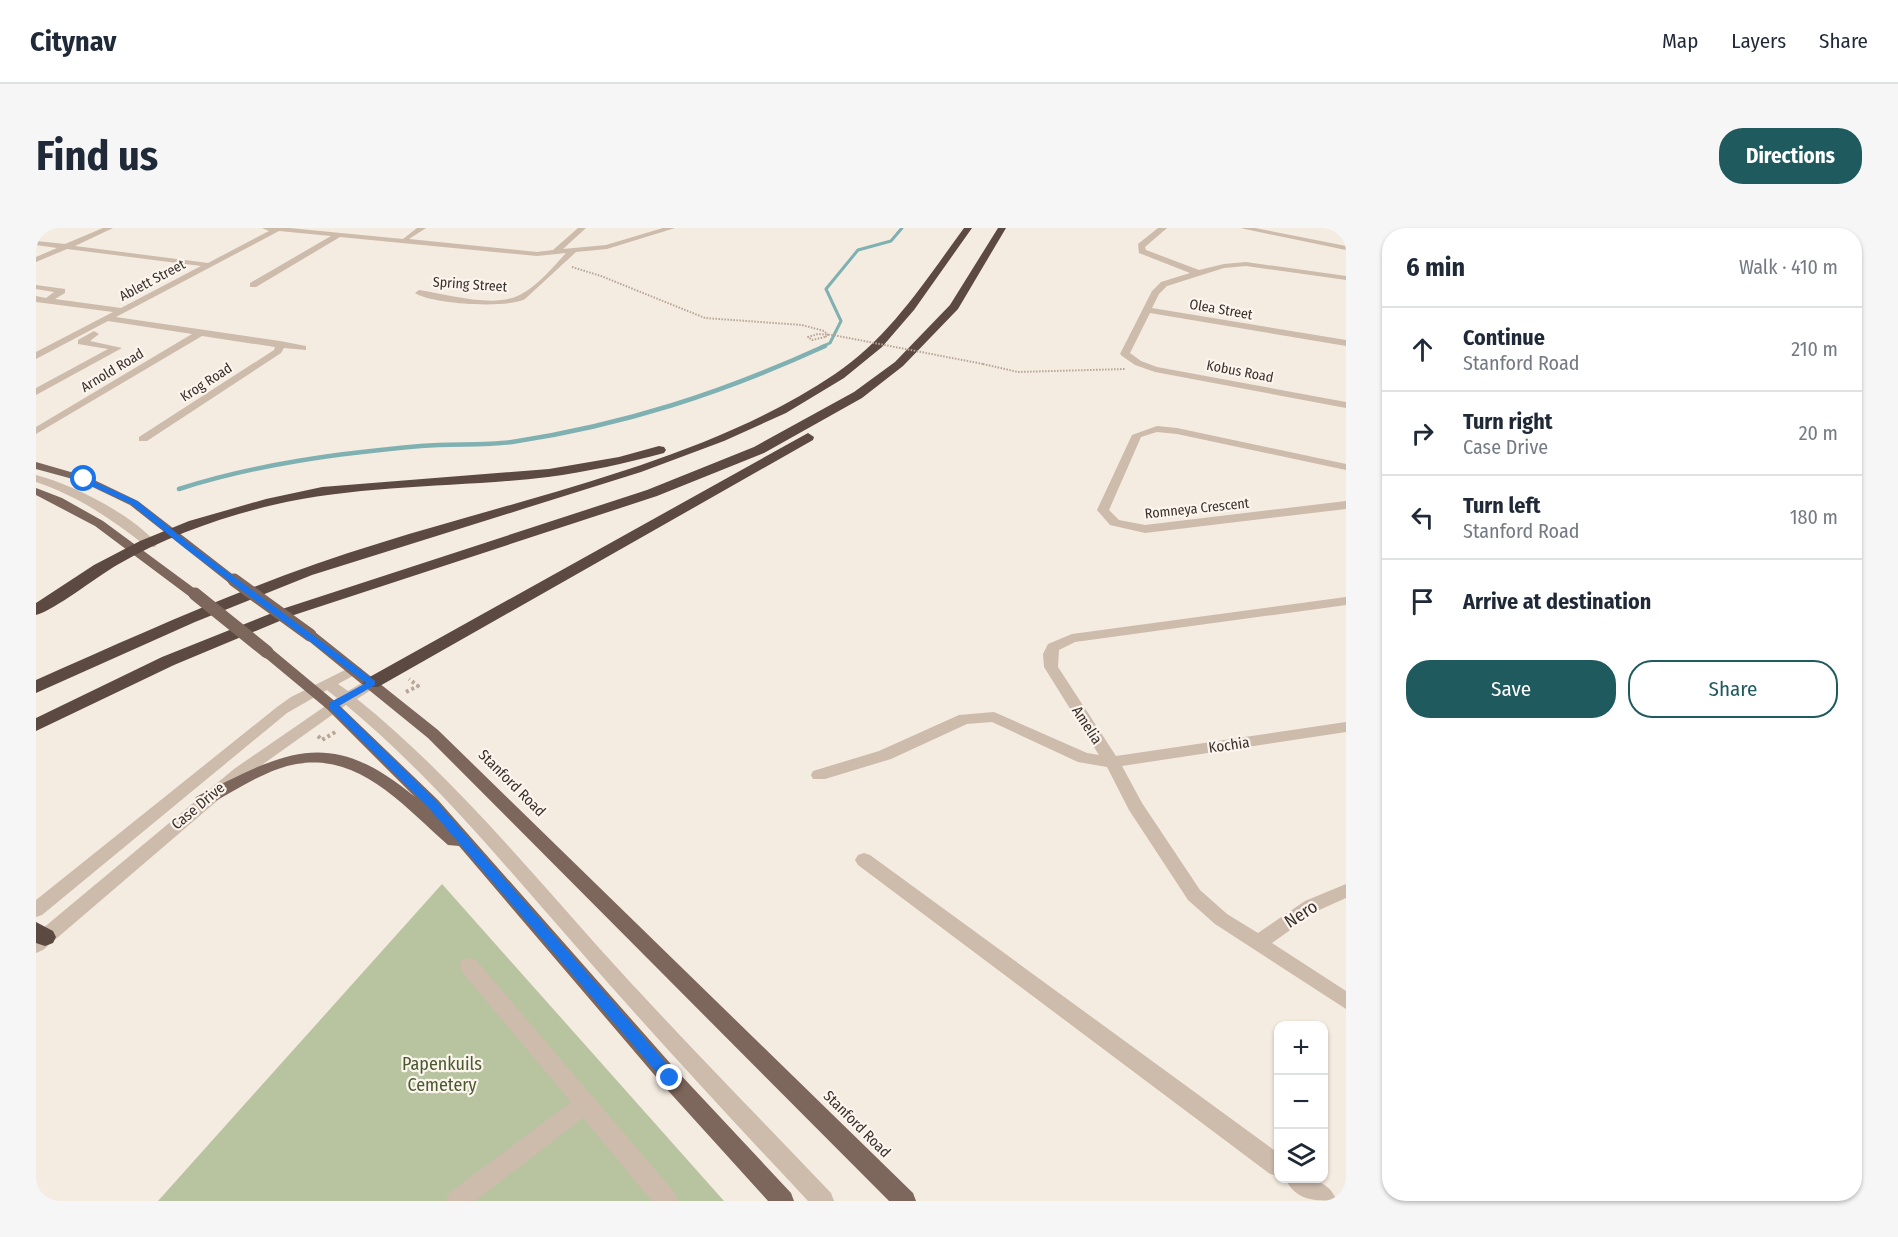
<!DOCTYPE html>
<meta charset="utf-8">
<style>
:root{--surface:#fff;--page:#f6f6f7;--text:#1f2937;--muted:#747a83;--line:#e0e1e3;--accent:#1f5a5e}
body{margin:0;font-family:"Fira Sans Condensed",sans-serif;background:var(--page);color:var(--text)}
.controls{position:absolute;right:18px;bottom:18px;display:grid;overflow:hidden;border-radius:12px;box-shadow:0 2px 4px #0004}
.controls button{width:54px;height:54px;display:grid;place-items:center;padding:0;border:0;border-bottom:2px solid var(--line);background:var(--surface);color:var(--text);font:30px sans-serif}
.stop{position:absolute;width:18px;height:18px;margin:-14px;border:4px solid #1a73e8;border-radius:50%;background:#fff}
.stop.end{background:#1a73e8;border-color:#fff;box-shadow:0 2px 6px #0008}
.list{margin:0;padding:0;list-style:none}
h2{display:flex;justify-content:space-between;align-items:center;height:78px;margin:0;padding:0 24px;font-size:26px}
h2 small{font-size:20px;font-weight:400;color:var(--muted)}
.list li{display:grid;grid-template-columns:39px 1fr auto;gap:18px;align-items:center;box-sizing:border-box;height:84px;padding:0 24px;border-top:2px solid var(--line)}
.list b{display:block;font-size:22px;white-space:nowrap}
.list p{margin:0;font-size:20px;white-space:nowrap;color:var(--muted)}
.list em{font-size:20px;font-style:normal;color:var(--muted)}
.actions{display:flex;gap:12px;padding:18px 24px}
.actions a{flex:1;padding:14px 0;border:2px solid var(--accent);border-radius:24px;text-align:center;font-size:21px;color:var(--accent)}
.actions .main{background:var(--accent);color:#fff}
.icon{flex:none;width:33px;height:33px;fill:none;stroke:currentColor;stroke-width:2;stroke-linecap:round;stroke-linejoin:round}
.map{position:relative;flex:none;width:1310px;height:973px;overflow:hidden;border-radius:24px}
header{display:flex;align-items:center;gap:36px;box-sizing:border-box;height:84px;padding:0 30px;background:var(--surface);border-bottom:2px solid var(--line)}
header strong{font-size:28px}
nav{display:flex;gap:33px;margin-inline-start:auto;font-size:21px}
.intro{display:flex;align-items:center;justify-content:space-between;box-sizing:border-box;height:144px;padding:0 36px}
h1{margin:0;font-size:42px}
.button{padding:15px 27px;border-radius:24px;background:var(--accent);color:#fff;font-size:21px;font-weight:700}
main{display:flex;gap:36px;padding:0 36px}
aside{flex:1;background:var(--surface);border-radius:24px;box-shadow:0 2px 4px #0004}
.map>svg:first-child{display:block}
</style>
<header>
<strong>Citynav</strong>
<nav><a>Map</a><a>Layers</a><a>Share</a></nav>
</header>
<div class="intro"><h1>Find us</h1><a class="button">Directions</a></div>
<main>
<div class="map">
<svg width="1310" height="973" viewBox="0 0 1310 973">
<rect width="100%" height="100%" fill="#f4ebe1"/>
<path fill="#b8c4a0" d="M406 656 688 973H122Z"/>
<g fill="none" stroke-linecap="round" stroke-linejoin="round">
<path stroke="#7fb0b2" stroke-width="3" d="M785 119 794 115 805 93 790 61 822 22 855 13 866 0"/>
<path stroke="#7fb0b2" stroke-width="4.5" d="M143 261C221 236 304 225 385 218 415 215 446 218 476 214 588 197 686 165 789 118"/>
<path stroke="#b9a596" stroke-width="2" stroke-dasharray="1.5 1.5" stroke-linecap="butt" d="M536 39 565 48 669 90 766 97 788 103 792 107 789 109
M947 136 982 144 1089 141"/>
<path stroke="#b9a596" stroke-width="4" stroke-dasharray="3 3" stroke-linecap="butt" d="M370 464 382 458 373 451
M282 508 286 512 301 503"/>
<path fill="#cdbbac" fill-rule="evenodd" d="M67 0H77L39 18 172 35 233 3 226 0H253L367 11 381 0H390L373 11 501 24 517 22 542 0H550L527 21 570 17 627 0H639L571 21 540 24 489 71C470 81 395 76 379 65L383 62C409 66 451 78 476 70 497 64 516 40 530 25L501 28 304 9 220 59H214V55L295 8 243 3 80 89 244 113 270 118V122L248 120 245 125 111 213H103V209L238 122 239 119 166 108 0 206V199L156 106 72 93 0 131V124L77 84 0 74V68L10 70 18 64 0 61V57L29 61V65L19 71 85 80 165 38 31 21 0 34V29L21 20 0 17V13L29 16Z
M1122 0H1131L1109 19 1110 22 1163 42 1188 36 1210 34 1310 48V52L1210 38 1188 40 1131 58 1123 66 1116 80 1310 112V118L1114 85 1094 125 1105 133 1121 139 1310 174V180L1119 144 1099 137 1086 128 1084 126 1116 63 1125 54 1154 45 1103 25 1102 16Z
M1204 0H1219L1310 18V22Z
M58 103 63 106 54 113 86 120 0 167V160L72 121 42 116V112Z
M1121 198 1141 200 1310 236V242L1141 206 1121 204 1105 209 1073 282 1083 292 1109 297 1310 273V281L1109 305 1074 297 1061 282 1096 207Z
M0 247C36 256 97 287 121 316L119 319H111C77 292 42 268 0 254Z
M1310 369V377L1039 414 1023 422 1022 439 1080 528 1310 494V504L1086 538 1106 575 1164 662 1191 686 1222 705 1269 673 1310 656V670L1281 683 1236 715 1310 763V781L1179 696 1152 672 1093 582 1071 539 1042 534 956 494 931 496 855 531 789 551H777L775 547 777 543 843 523 923 487 958 484 1051 525 1063 527 1008 439 1007 426 1012 416 1036 406Z
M319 437 326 441 324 444 302 456 312 463 331 452H341L343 455 341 458 321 471C412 544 486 634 564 721 639 804 718 884 795 965L798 973H772C695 891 619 809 545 724 470 639 398 550 310 477L209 549 7 722 0 725V706L198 541 301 470 291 462 251 485 6 687 0 689V672L241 479 255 469Z
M828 625 834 627 1242 925V948L1234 946 822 637 819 632 822 627Z
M433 730 440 732 639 965 642 973H616L547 890 439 973H410L413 965 535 874 426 744 424 738 426 732Z
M1249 950C1271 950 1292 950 1301 973 1280 973 1259 973 1249 950Z"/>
<path fill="#7d675c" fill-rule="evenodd" d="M0 234 52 249 102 273 204 352 198 356 193 355 94 277 44 253 0 241Z
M0 260 26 270 67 293 166 366 164 369H154L59 298 0 267Z
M274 403 279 404 402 502 877 965 880 973H853L392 510 269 410 267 407Z
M231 420 236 421 301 475 402 572 641 843 755 965 758 973H732L627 857 423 618 412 617C362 573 315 515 242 541 217 550 195 565 172 577H160L158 573 160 569C249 524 293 497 379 569L291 481 226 427 224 424 226 421Z"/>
<path fill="#5c4a42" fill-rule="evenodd" d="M928 0H936L878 82 846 119 808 150 750 185 688 213 605 244 276 347 159 394 0 465V452C113 402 225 351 344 315 490 269 671 233 799 146 854 109 889 53 928 0Z
M962 0H970L922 81 867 138 826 170 728 225 621 268 258 387 138 437 0 503V490L126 429 246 381 611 262 718 219 818 164 859 134 914 77Z
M772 205 778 209 777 212 342 459H330L327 455 330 451Z
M623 218 628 219 630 222 628 225C590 235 551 244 512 249 421 260 327 256 237 277 183 290 129 309 81 337 60 349 19 382 0 387V375L58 337 104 313 153 293 230 271 286 259 513 241 583 229Z
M0 694 17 703 20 709 17 715 9 718 0 715Z"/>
<path stroke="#b9a596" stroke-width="2" stroke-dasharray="1.5 1.5" stroke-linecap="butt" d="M789 109 776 112 772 109 782 106 797 107 947 136"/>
<path stroke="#7d675c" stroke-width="13" d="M198 352 274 407
M159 366 231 424"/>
</g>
<path fill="#1a73e8" d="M45 250H50L101 273 155 317 339 453V457L303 478 400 573 639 845 641 850 639 854H629L392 579 293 480V475L330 455 149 320 95 276 45 253Z"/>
<g text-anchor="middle" stroke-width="4.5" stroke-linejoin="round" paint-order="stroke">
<g font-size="14" fill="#3b302b" stroke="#fbf5ee">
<text transform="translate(116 52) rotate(-28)" y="5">Ablett Street</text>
<text transform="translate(434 56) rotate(4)" y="5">Spring Street</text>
<text transform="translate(1185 81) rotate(10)" y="5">Olea Street</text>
<text transform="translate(76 142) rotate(-31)" y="5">Arnold Road</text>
<text transform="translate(1204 143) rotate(11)" y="5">Kobus Road</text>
<text transform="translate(170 154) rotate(-33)" y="5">Krog Road</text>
<text transform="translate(1161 280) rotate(-6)" y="5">Romneya Crescent</text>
</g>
<g font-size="15" fill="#3b302b" stroke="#fbf5ee">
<text transform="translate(1051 497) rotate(57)" y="5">Amelia</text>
<text transform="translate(1193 517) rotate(-8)" y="5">Kochia</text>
<text transform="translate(476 555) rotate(45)" y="5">Stanford Road</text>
<text transform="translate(162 578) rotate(-40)" y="5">Case Drive</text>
<text transform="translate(821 896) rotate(45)" y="5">Stanford Road</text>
</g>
<g font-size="18" fill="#3b302b" stroke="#fbf5ee">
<text transform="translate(1265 686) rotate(-33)" y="6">Nero</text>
</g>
<g font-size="18" fill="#4a5a2e" stroke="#fbf5ee">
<text x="406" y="842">Papenkuils<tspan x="406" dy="21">Cemetery</tspan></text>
</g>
</g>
</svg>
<div class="controls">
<button>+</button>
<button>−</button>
<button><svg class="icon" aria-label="layers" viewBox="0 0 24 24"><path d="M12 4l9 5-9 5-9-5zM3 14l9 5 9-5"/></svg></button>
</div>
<div class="stop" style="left:48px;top:251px"></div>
<div class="stop end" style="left:634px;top:850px"></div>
</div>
<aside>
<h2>6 min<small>Walk · 410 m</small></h2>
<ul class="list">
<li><svg class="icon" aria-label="ahead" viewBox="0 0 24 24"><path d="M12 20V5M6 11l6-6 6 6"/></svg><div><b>Continue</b><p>Stanford Road</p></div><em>210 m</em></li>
<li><svg class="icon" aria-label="right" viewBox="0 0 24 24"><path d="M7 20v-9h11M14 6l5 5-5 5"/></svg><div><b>Turn right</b><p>Case Drive</p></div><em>20 m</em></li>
<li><svg class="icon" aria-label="left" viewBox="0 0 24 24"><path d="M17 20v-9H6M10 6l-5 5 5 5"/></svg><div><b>Turn left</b><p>Stanford Road</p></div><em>180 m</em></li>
<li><svg class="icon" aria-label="arrive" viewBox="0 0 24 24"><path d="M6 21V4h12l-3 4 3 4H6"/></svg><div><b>Arrive at destination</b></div></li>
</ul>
<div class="actions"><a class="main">Save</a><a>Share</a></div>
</aside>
</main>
